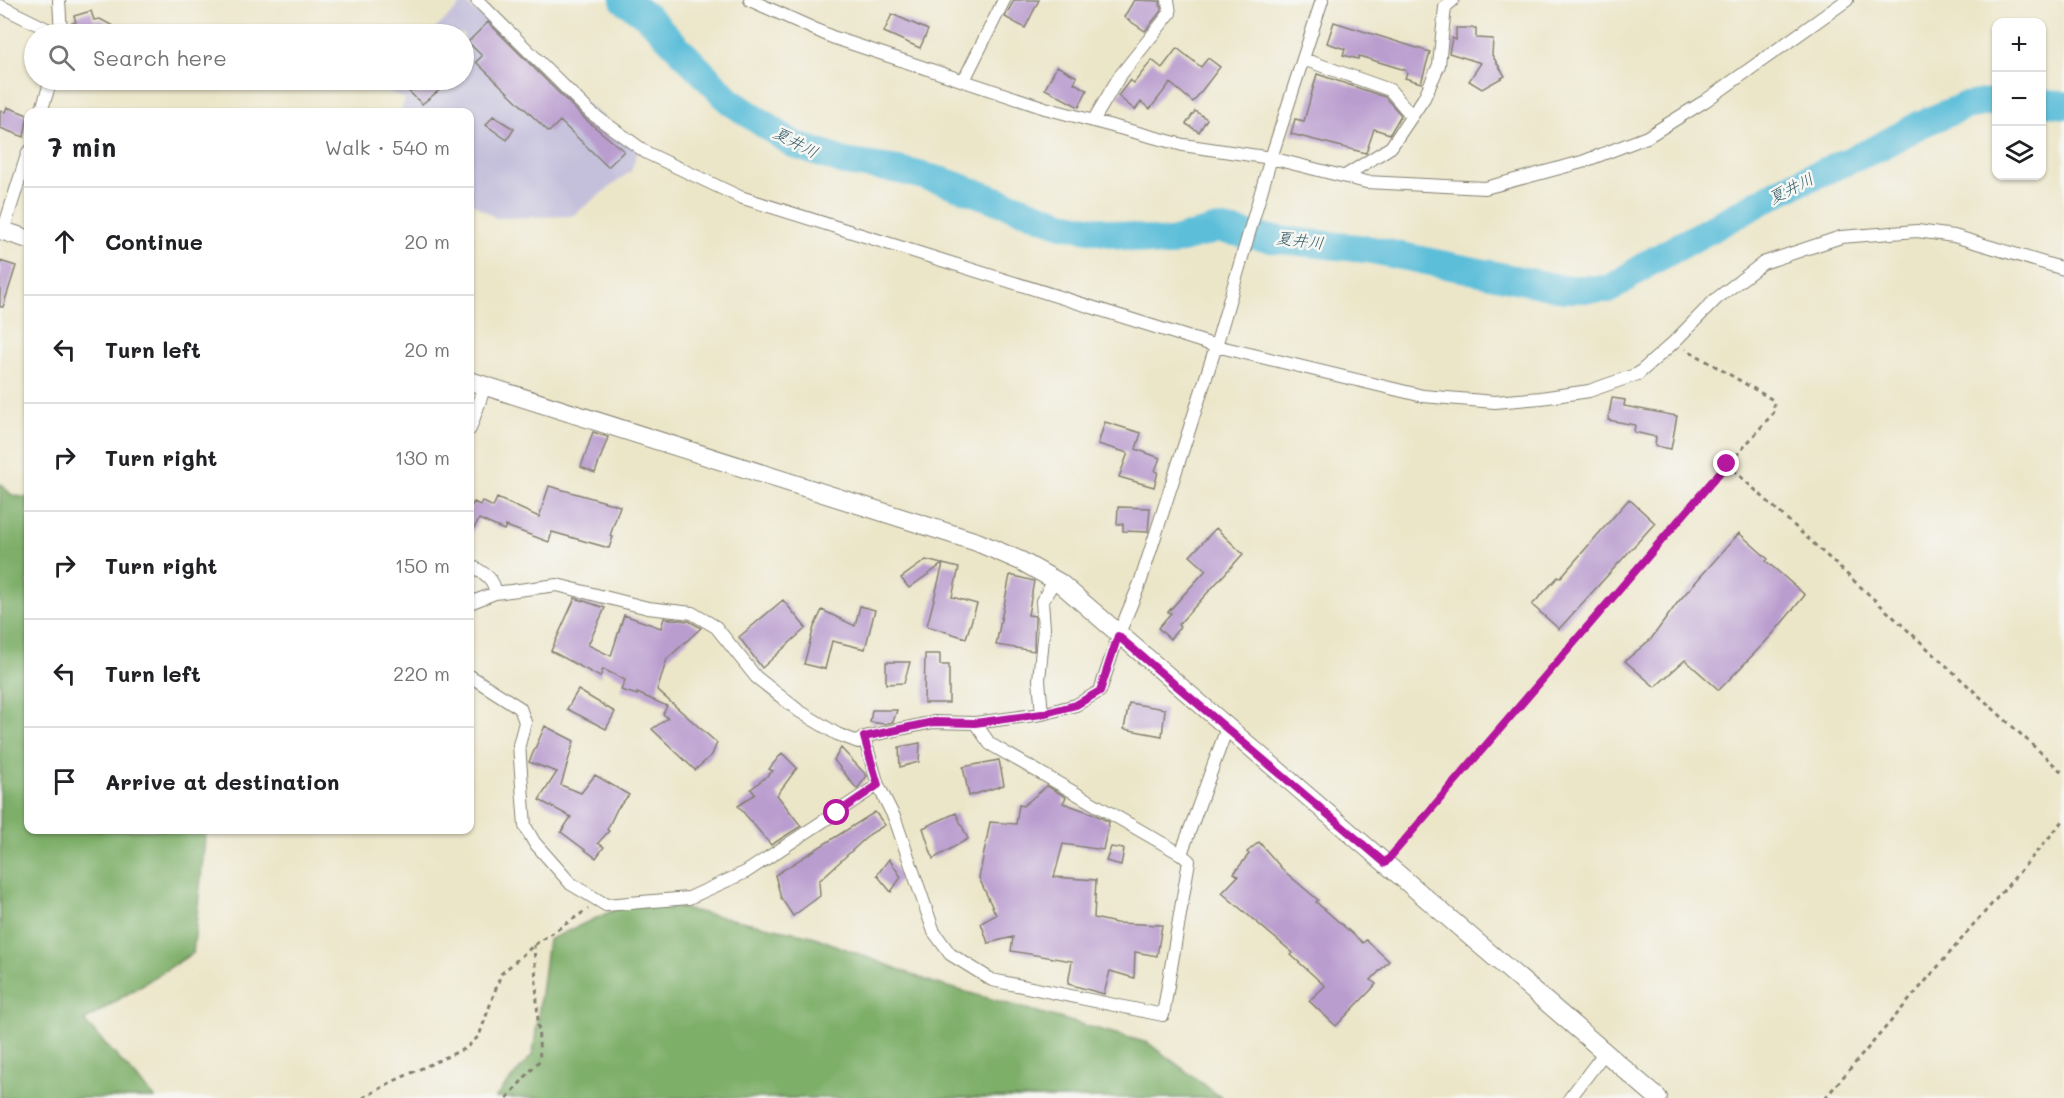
<!DOCTYPE html>
<meta charset="utf-8">
<style>
:root{--surface:#fff;--page:#f2f2f2;--text:#202124;--muted:#757577;--line:#e0e0e0}
body{margin:0;font-family:Mali,"Klee One",sans-serif;background:var(--page);color:var(--text)}
.controls{position:absolute;right:18px;top:18px;display:grid;overflow:hidden;border-radius:12px;box-shadow:0 2px 4px #0004}
.controls button{width:54px;height:54px;display:grid;place-items:center;padding:0;border:0;border-bottom:2px solid var(--line);background:var(--surface);color:var(--text);font:30px sans-serif}
.stop{position:absolute;width:18px;height:18px;margin:-14px;border:4px solid #b5179e;border-radius:50%;background:#fff}
.stop.end{background:#b5179e;border-color:#fff;box-shadow:0 2px 6px #0008}
.list{margin:0;padding:0;list-style:none}
h2{display:flex;justify-content:space-between;align-items:center;height:78px;margin:0;padding:0 24px;font-size:26px}
h2 small{font-size:20px;font-weight:400;color:var(--muted)}
.list li{display:grid;grid-template-columns:39px 1fr auto;gap:18px;align-items:center;box-sizing:border-box;height:108px;padding:0 24px;border-top:2px solid var(--line)}
.list b{display:block;font-size:22px;white-space:nowrap}
.list em{font-size:20px;font-style:normal;color:var(--muted)}
.icon{flex:none;width:33px;height:33px;fill:none;stroke:currentColor;stroke-width:2;stroke-linecap:round;stroke-linejoin:round}
.map{position:relative;flex:none;width:2064px;height:1098px;overflow:hidden}
.search{position:absolute;background:var(--surface);box-shadow:0 2px 4px #0004;left:24px;top:24px;width:450px;height:66px;display:flex;align-items:center;gap:15px;box-sizing:border-box;padding:0 21px;border-radius:33px;color:var(--muted);font-size:22px}
.panel{position:absolute;background:var(--surface);box-shadow:0 2px 4px #0004;left:24px;top:108px;width:450px;height:726px;border-radius:12px}
.map>svg:first-child{display:block}
</style>
<div class="map">
<svg width="2064" height="1098" viewBox="0 0 2064 1098">
<rect width="100%" height="100%" fill="#f6f6f2"/>
<filter id="ink" filterUnits="userSpaceOnUse"><feTurbulence type="fractalNoise" baseFrequency=".0167" numOctaves="2"/><feDisplacementMap in="SourceGraphic" scale="12" xChannelSelector="R" yChannelSelector="G"/><feConvolveMatrix kernelMatrix="1 2 1 2 8 2 1 2 1" color-interpolation-filters="sRGB"/></filter>
<filter id="wash" filterUnits="userSpaceOnUse"><feTurbulence type="fractalNoise" baseFrequency=".008" numOctaves="4" result="noise"/><feDisplacementMap in="SourceGraphic" scale="24" xChannelSelector="R" yChannelSelector="G"/><feGaussianBlur stdDeviation="1.35" result="paint"/><feColorMatrix in="noise" values="0 0 0 0 0 0 0 0 0 0 0 0 0 0 0 0 0 1.4 0 .05"/><feComposite in="paint" operator="in"/></filter>
<g filter="url(#wash)">
<rect width="100%" height="100%" fill="#ece6c9"/>
<path fill="#c4c0db" d="M464 2 639 147 631 171 572 216 496 218 470 202V112H401L405 99 377 86 384 80H464V34H430Z"/>
<path fill="#7eaf69" stroke="#4d6642" stroke-width="1.5" d="M0 484 12 495 28 498V830H206L193 953 84 1021 155 1098H0Z
M638 899 812 936 934 983 1148 1043 1222 1098H495L533 1054 548 940Z"/>
<g fill="none" stroke-linecap="round" stroke-linejoin="round">
<path stroke="#5bbed9" stroke-width="28" d="M624 0 649 18 731 102 793 144 845 162 899 170 943 181 1062 224 1158 242 1167 243 1218 229 1271 239 1367 249 1564 289H1610L1647 264 1786 188 1876 149 1921 124 1965 106 1996 101
M2042 102 2064 105"/>
</g>
<g id="blocks">
<path fill="#ba9dcf" d="M1014 0H1039L1025 28 1005 17Z
M1134 0 1160 1 1161 11 1145 31 1124 17Z
M91 11 94 20 100 19 128 34H72L69 24 76 22 74 16Z
M892 14 928 30 920 48 884 32Z
M488 22 585 119 624 151 608 167 560 121 549 132 476 62 482 56 468 42Z
M1334 22 1430 52 1421 83 1405 78 1407 73 1405 70 1359 56 1358 59 1343 55 1345 49 1327 43Z
M1456 28H1476V38L1493 39 1492 55 1505 76 1482 89 1469 81 1481 63 1449 53 1452 38 1456 40Z
M1177 48 1201 67 1208 58 1220 67 1193 102 1170 83 1150 109 1141 102 1135 110 1118 96 1130 80 1134 83 1152 60 1162 68Z
M1057 66 1077 77 1074 83 1087 90 1079 107 1045 89Z
M1317 74 1385 97 1401 115 1390 134 1374 129 1366 153 1291 134 1295 119 1304 121Z
M397 80H452L422 104Z
M7 107 28 115 24 137 0 128V110L5 112Z
M1195 111 1207 119 1199 132 1186 124Z
M493 116 514 129 507 140 486 125Z
M0 261 16 266 3 307H0Z
M1612 398 1625 400 1624 406 1677 416 1671 449 1655 446 1656 437 1634 432 1635 425 1608 420Z
M1105 422 1141 433 1136 449 1160 458 1155 471 1158 472 1154 487 1119 477 1128 453 1098 444Z
M593 432 608 437 595 473 581 467Z
M549 486 620 506 610 536 613 537 609 548 552 532 549 542 506 526 504 530 479 519 470 536V509L474 502 480 505 482 501 493 507 497 498 539 517Z
M1629 499 1655 523 1559 629 1532 605 1558 577 1560 578Z
M1118 507 1150 508 1148 532 1123 531V524H1117Z
M1216 528 1243 554 1178 625 1180 627 1170 639 1158 628 1171 613 1168 612 1206 570 1190 556Z
M1739 533 1768 559 1766 561 1805 595 1771 636 1719 690 1685 660 1655 687 1625 661 1651 639 1678 602Z
M926 560 942 564 909 588 901 578Z
M943 564 959 568 952 597 977 604 966 638 927 626Z
M1010 575 1034 581 1028 615 1035 616 1034 651 996 645Z
M575 598 605 608 588 645 611 656 624 615 661 628 664 618 689 621 701 628 667 659 657 690 717 743 712 755 695 770 652 729 668 718 663 714 667 706 637 693V695L621 690 625 680 603 669 600 677 551 651Z
M783 600 806 628 762 668 739 637Z
M860 606 875 610 865 649 832 641 825 669 804 664 814 627 822 610 855 626Z
M925 654H940V665H949V703H924Z
M886 662H910L904 683 886 684Z
M578 690 615 712 606 729 567 709Z
M1129 703 1165 709 1162 736 1124 729Z
M872 710H897L893 722 884 724 870 722Z
M545 726 574 741 561 785 581 793 595 775 629 795 617 809 607 830 609 831 598 843 604 847 596 858 561 832 571 817 539 800 557 772 529 762Z
M920 743 919 762 900 767 899 747Z
M841 748 867 776 857 789 834 760Z
M782 753 797 768 777 795 801 826 771 845 738 806 755 794 751 789 773 771 769 769Z
M999 760 1004 785 969 796 963 767Z
M1047 786 1066 797 1063 803 1094 814 1109 822 1103 850 1063 844 1054 877 1096 880 1094 918 1116 923 1162 925 1157 956 1135 952 1134 978 1110 971 1104 994 1068 984 1072 961 1011 951 1013 937 988 943 981 923 996 915 979 878 990 822 1016 824 1019 805 1023 806Z
M875 812 885 825 870 834 819 881 820 896 793 916 781 898 775 875Z
M956 813 968 839 933 859 923 828Z
M1259 842 1284 871 1318 900 1316 902 1363 943 1366 940 1389 961 1371 980 1376 984 1371 990 1336 1026 1309 1001 1325 986 1291 955 1293 953 1222 893 1238 876 1234 873 1249 854 1247 852Z
M1111 847 1124 849 1121 865 1106 861Z
M889 859 901 877 891 892 877 875Z"/>
</g>
</g>
<g filter="url(#ink)">
<use href="#blocks" fill-opacity="0" stroke="#848172" stroke-width="1.5"/>
<g fill="none" stroke-linecap="round" stroke-linejoin="round">
<defs>
<path id="street" d="M59 0 61 34
M477 0 591 113 647 153 740 197 1216 346 1423 396 1495 402 1541 398 1589 391 1638 374 1674 342 1716 299 1763 263 1841 237 1917 231 1954 236 2064 269
M750 0 832 37 1045 108 1183 145 1271 158 1366 182 1485 188 1582 162 1647 137 1705 101 1847 0
M0 6 57 34
M1303 59 1390 90 1412 116
M964 80 1004 0
M41 112 51 80
M1093 121 1119 77 1170 13 1168 0
M1345 176 1391 147 1424 98 1439 65 1445 7 1453 0
M3 231 28 152
M470 429 485 386
M470 565C482 572 495 578 495 593
M470 603 495 593 557 585 648 608 692 613 716 627 756 677 799 711 837 734 858 742 864 737 933 722 975 723 1042 714 1076 705 1100 691 1118 636 1140 583 1216 346 1271 158 1322 0
M470 676 520 708 525 722 519 745 525 826 534 842 571 884 606 905 689 898 746 872 878 785
M1042 714 1039 680 1044 628 1042 601 1055 580
M975 723 990 744 1181 854
M864 737 878 785 895 819 934 932 950 954 992 980 1163 1015 1189 861 1181 854 1227 728
M1570 1098 1605 1052"/>
<path id="secondary" d="M0 230 28 239
M470 381 977 542 1021 561 1060 583 1658 1098"/>
</defs>
<use href="#street" stroke="#848172" stroke-width="14"/>
<use href="#secondary" stroke="#848172" stroke-width="20"/>
<path stroke="#848172" stroke-width="3" stroke-dasharray="4.5 4.5" stroke-linecap="butt" d="M1727 464 2064 774
M26 479 28 472
M1395 851 1775 411 1773 400 1686 349
M363 1098 396 1080 466 1048 479 1036 501 974 534 945 588 909
M507 1098 540 1060 534 945
M1825 1098 2064 820"/>
<use href="#street" stroke="#fff" stroke-width="12"/>
<use href="#secondary" stroke="#fff" stroke-width="18"/>
</g>
</g>
<g fill="none" stroke-linecap="round" stroke-linejoin="round" filter="url(#ink)">
<path stroke="#b5179e" stroke-width="8" d="M837 813 878 785 864 737 933 722 975 723 1042 714 1076 705 1100 691 1118 636 1385 863 1727 464"/>
</g>
<g text-anchor="middle" stroke-width="5" stroke-linejoin="round" paint-order="stroke">
<g font-size="16" font-style="italic" fill="#355d68" stroke="#f6f6f2">
<text transform="translate(796 142) rotate(28)" y="6">夏井川</text>
<text transform="translate(1791 188) rotate(-27)" y="6">夏井川</text>
<text transform="translate(1300 240) rotate(7)" y="6">夏井川</text>
</g>
</g>
</svg>
<div class="controls">
<button>+</button>
<button>−</button>
<button><svg class="icon" aria-label="layers" viewBox="0 0 24 24"><path d="M12 4l9 5-9 5-9-5zM3 14l9 5 9-5"/></svg></button>
</div>
<div class="stop" style="left:837px;top:813px"></div>
<div class="stop end" style="left:1727px;top:464px"></div>
<div class="search"><svg class="icon" aria-label="search" viewBox="0 0 24 24"><circle cx="10" cy="10" r="6"/><path d="M15 15l6 6"/></svg>Search here</div>
<section class="panel">
<h2>7 min<small>Walk · 540 m</small></h2>
<ul class="list">
<li><svg class="icon" aria-label="ahead" viewBox="0 0 24 24"><path d="M12 20V5M6 11l6-6 6 6"/></svg><div><b>Continue</b></div><em>20 m</em></li>
<li><svg class="icon" aria-label="left" viewBox="0 0 24 24"><path d="M17 20v-9H6M10 6l-5 5 5 5"/></svg><div><b>Turn left</b></div><em>20 m</em></li>
<li><svg class="icon" aria-label="right" viewBox="0 0 24 24"><path d="M7 20v-9h11M14 6l5 5-5 5"/></svg><div><b>Turn right</b></div><em>130 m</em></li>
<li><svg class="icon" aria-label="right" viewBox="0 0 24 24"><path d="M7 20v-9h11M14 6l5 5-5 5"/></svg><div><b>Turn right</b></div><em>150 m</em></li>
<li><svg class="icon" aria-label="left" viewBox="0 0 24 24"><path d="M17 20v-9H6M10 6l-5 5 5 5"/></svg><div><b>Turn left</b></div><em>220 m</em></li>
<li><svg class="icon" aria-label="arrive" viewBox="0 0 24 24"><path d="M6 21V4h12l-3 4 3 4H6"/></svg><div><b>Arrive at destination</b></div></li>
</ul>
</section>
</div>
